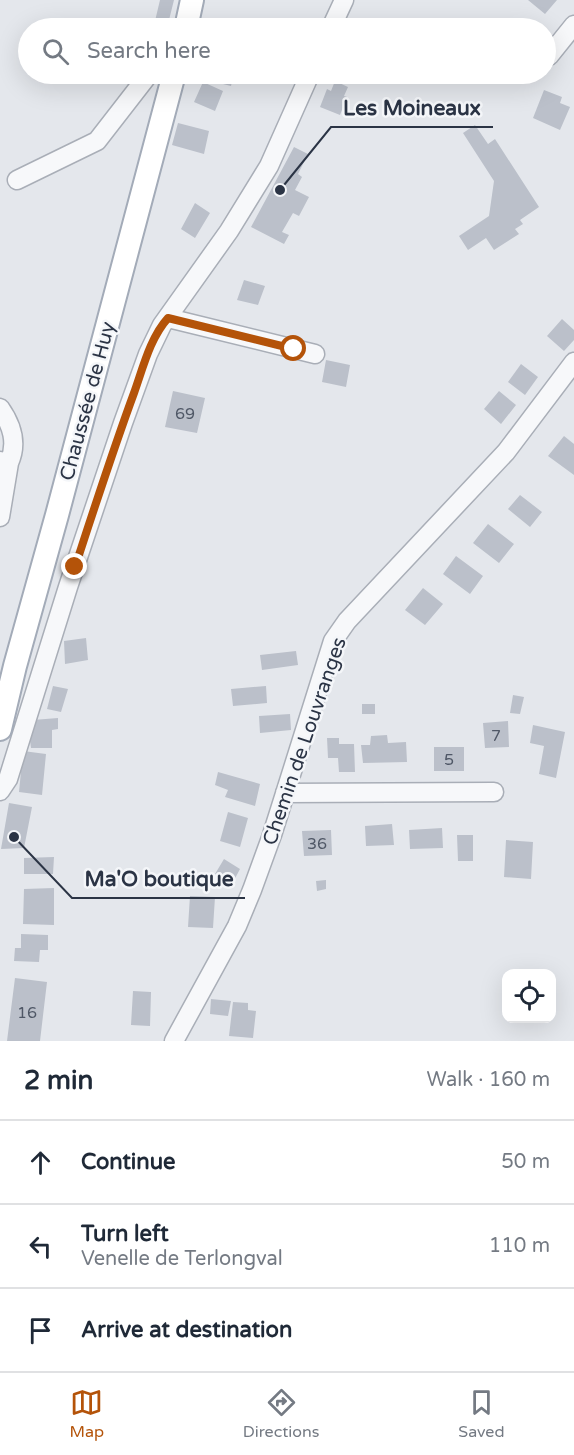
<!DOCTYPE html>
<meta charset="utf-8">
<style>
:root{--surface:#fff;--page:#f2f2f3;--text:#1f2937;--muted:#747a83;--line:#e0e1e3;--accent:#b45309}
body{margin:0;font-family:"Varela Round",sans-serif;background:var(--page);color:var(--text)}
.controls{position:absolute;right:18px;bottom:18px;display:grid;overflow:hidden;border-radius:12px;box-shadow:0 6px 24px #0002}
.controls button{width:54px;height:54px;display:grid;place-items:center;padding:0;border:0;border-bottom:2px solid var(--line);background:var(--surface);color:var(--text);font:30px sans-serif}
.stop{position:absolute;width:18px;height:18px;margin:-14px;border:4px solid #b45309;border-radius:50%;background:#fff}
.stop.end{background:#b45309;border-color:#fff;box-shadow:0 2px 6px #0008}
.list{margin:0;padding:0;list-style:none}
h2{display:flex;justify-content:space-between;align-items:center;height:78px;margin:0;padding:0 24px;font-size:26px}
h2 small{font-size:20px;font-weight:400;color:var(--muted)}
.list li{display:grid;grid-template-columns:39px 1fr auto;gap:18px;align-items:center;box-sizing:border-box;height:84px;padding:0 24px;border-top:2px solid var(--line)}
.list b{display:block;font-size:22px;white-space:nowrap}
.list p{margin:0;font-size:20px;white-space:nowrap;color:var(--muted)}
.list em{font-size:20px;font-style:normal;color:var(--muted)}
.icon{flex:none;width:33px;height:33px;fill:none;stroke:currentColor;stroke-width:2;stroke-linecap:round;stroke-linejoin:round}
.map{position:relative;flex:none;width:574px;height:1041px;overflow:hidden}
.search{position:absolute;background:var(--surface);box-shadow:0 6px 24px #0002;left:18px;right:18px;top:18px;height:66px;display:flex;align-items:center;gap:15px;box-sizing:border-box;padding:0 21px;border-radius:33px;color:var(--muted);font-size:22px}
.sheet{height:330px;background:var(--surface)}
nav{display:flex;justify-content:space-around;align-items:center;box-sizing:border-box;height:84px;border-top:2px solid var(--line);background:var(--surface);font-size:16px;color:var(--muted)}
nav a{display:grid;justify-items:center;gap:3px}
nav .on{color:var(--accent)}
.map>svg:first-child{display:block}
</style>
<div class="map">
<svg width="574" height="1041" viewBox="0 0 574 1041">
<rect width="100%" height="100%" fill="#e4e7ec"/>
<path fill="#bbc0ca" d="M160 0H174L168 24 155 21Z
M528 0H557L545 14Z
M522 19 534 28H509L513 24 517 26Z
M221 74 233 77 231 86 219 83Z
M492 74H517L518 82 494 84Z
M335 81 348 87 344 96 347 97 340 115 320 107 327 89 331 91Z
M203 82 223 91 215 111 194 102Z
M544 90 562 97 560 103 570 107 560 130 533 118Z
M178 123 209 131 204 154 172 145Z
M475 125 488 144 495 139 539 207 520 220 523 224 515 229 519 234 494 250 486 238 468 250 459 236 489 216 494 181 463 133Z
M294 147 308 154 298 174 302 177 295 190 309 197 299 216 293 213 282 232 289 235 284 244 251 227Z
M195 203 210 213 195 238 181 229Z
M244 280 265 286 258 305 237 300Z
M562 319 574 330V340L564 351 547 336Z
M326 360 350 365 346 387 322 382Z
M521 364 538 377 525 395 508 382Z
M173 391 205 398 197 433 165 427Z
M499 391 516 405 501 424 484 409Z
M564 436 574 444V475L548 456Z
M520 495 542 512 530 527 508 509Z
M488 524 514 544 499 563 473 543Z
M456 556 483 576 470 594 443 574Z
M423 588 443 604 425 625 405 610Z
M86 638 88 660 65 664 64 641Z
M296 651 298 665 262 670 260 655Z
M53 686 68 689 61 712 47 709Z
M266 686 267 703 233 706 231 689Z
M513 695 524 697 520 714 510 713Z
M362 704H375V714H362Z
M290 714 291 730 260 733 259 716Z
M58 718V729L52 730V748H31L29 732H33V720Z
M508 721 509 747 485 748 483 723Z
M533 725 565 732 556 778 539 774 544 746 530 743Z
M387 735 388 743 406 742 407 762 363 763 361 745H370L371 736Z
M327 738H339V744H354L355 772H339L338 758H328Z
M434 747H464V771H434Z
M23 751 46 754 42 795 19 792Z
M218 772 260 784 255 806 225 797 228 790 215 785Z
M9 803 32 807 24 848 1 849Z
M228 812 248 818 240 847 220 841Z
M392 824 394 845 366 846 365 826Z
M442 828 443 848 410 849 409 830Z
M331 830 332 855 304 856 302 831Z
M457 835H473V861H458Z
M506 840 533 842 531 879 504 877Z
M54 857 53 874H24V858Z
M224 859 240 869 232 884 215 874Z
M326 880V889L317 891 316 881Z
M54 888V925L23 924 24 889Z
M190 896 215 897 213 928 188 927Z
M21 934 48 935V950H40L39 962 14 961 15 948H21Z
M15 978 47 982 40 1041H7Z
M133 991 151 992 150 1026 131 1025Z
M211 999 231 1001 228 1016 210 1014Z
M233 1002 248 1003V1010L256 1011 253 1038 229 1036Z"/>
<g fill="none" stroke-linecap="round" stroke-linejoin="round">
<defs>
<path id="minor" d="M331 28 344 0
M549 56 574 25
M17 180 97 141 149 74
M168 318 315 354
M0 408C12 425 18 443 9 463
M0 461 9 463 0 517
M0 791 8 779 68 587 123 423 148 354 162 325 229 231 269 166 310 74
M285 793 494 792
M174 1041 237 926 252 890 272 835 333 641 347 621 506 452 574 362"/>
<path id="major" d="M186 28 192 0
M0 729 15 666 57 515 174 74"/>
</defs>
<use href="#minor" stroke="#a9aeb7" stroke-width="21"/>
<use href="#major" stroke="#a3abb8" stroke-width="26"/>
<use href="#minor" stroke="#f7f8fa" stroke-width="18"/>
<use href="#major" stroke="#fff" stroke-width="22"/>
</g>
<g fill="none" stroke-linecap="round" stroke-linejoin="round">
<path stroke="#b45309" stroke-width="8" d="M75 567C94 509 113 450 134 393 143 368 150 338 168 318L294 349"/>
</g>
<g text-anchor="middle" stroke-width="5" stroke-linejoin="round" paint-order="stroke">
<g font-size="16" fill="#4f5766">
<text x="185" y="419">69</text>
<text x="496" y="741">7</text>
<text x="449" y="765">5</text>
<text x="317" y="849">36</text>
<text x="27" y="1018">16</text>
</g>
<g font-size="20" fill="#2b3445" stroke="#f4f6f9">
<text transform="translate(87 401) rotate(-75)" y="7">Chaussée de Huy</text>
<text transform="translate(304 741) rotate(-71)" y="7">Chemin de Louvranges</text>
</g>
</g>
<path fill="none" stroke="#2b3445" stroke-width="2" d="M280 190L331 127H493M14 837L72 898H245"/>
<g fill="#2b3445" stroke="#f4f6f9" stroke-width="2">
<circle cx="280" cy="190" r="6"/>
<circle cx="14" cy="837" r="6"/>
</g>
<g font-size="21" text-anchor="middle" font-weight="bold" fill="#2b3445" stroke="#f4f6f9" stroke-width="5" stroke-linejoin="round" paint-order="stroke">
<text x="412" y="115">Les Moineaux</text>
<text x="159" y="886">Ma'O boutique</text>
</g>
</svg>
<div class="controls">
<button><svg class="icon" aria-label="locate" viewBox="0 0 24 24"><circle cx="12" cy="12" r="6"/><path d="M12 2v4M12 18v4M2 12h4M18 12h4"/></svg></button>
</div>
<div class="stop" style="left:294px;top:349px"></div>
<div class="stop end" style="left:75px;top:567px"></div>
<div class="search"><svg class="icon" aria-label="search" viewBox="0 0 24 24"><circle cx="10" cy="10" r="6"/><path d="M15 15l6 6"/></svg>Search here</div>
</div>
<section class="sheet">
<h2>2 min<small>Walk · 160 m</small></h2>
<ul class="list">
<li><svg class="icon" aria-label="ahead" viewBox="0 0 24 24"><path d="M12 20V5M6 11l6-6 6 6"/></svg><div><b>Continue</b></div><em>50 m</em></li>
<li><svg class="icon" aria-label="left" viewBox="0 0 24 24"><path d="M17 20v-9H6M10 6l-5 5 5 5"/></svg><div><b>Turn left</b><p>Venelle de Terlongval</p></div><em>110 m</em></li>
<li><svg class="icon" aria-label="arrive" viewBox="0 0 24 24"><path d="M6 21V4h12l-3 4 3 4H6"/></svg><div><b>Arrive at destination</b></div></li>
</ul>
</section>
<nav>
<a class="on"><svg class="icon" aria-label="map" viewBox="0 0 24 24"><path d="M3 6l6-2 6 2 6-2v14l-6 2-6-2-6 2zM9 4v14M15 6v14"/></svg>Map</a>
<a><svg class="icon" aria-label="directions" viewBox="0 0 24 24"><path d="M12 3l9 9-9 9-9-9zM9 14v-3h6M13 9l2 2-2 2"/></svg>Directions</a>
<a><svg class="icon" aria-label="saved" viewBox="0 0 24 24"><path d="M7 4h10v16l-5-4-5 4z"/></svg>Saved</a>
</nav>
